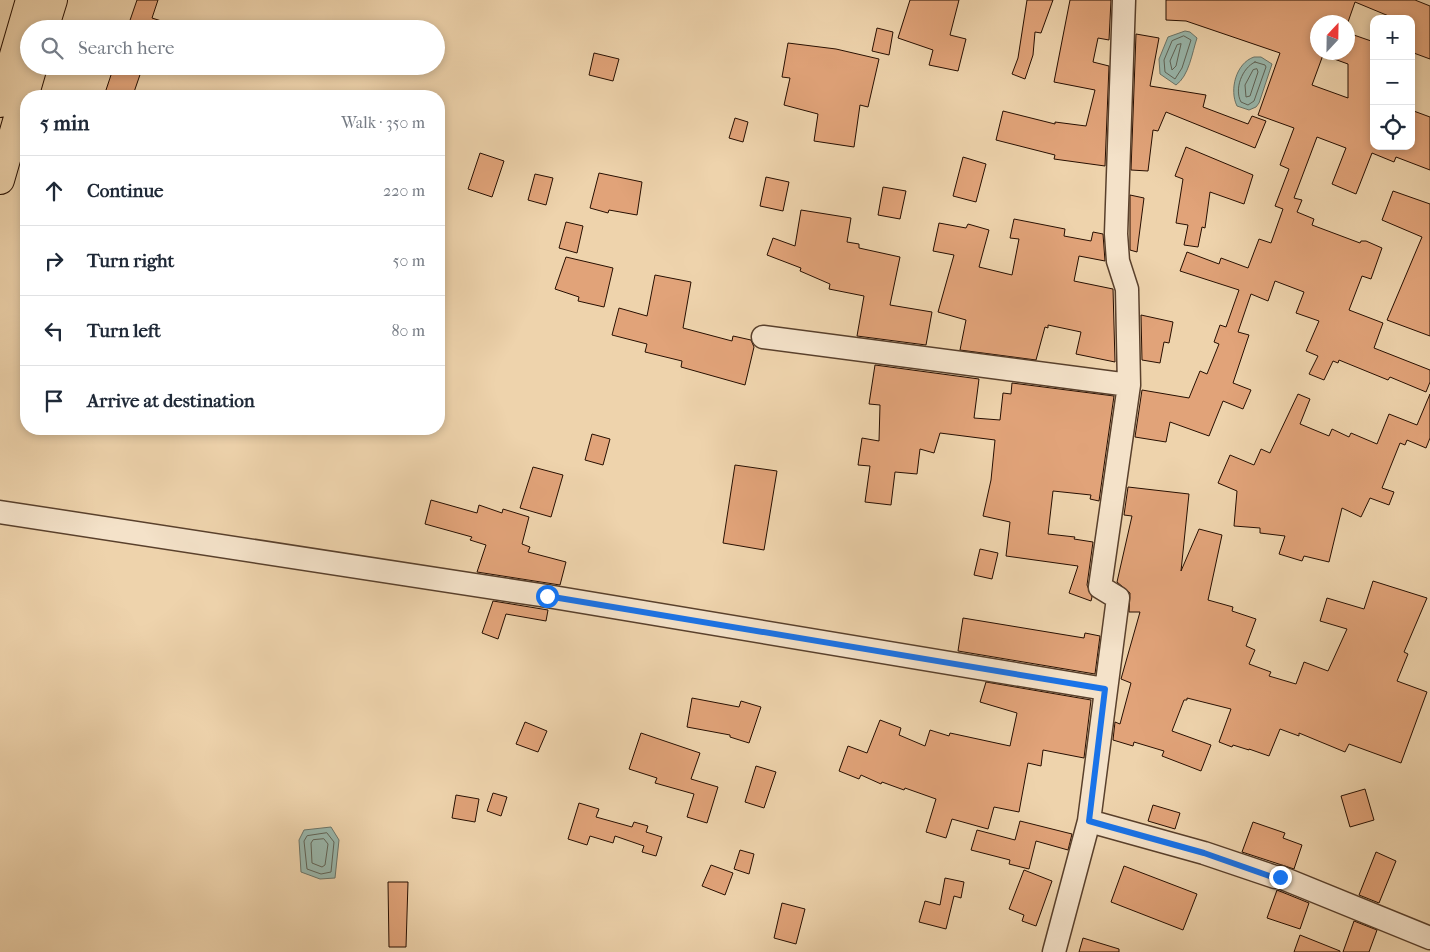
<!DOCTYPE html>
<meta charset="utf-8">
<style>
:root{--surface:#fff;--page:#f2f2f3;--text:#1f2937;--muted:#747a83;--line:#e0e1e3}
body{margin:0;font-family:"IM FELL French Canon",serif;background:var(--page);color:var(--text)}
.controls{position:absolute;right:15px;top:15px;display:grid;overflow:hidden;border-radius:10px;box-shadow:0 2px 8px #0003}
.controls button{width:45px;height:45px;display:grid;place-items:center;padding:0;border:0;border-bottom:1px solid var(--line);background:var(--surface);color:var(--text);font:25px sans-serif}
.compass{position:absolute;left:1310px;top:15px;width:45px;height:45px;border-radius:50%;background:var(--surface);box-shadow:0 2px 8px #0003;rotate:22deg}
.stop{position:absolute;width:15px;height:15px;margin:-11px;border:4px solid #1a73e8;border-radius:50%;background:#fff}
.stop.end{background:#1a73e8;border-color:#fff;box-shadow:0 1px 5px #0008}
.list{margin:0;padding:0;list-style:none}
h2{display:flex;justify-content:space-between;align-items:center;height:65px;margin:0;padding:0 20px;font-size:21px}
h2 small{font-size:16px;font-weight:400;color:var(--muted)}
.list li{display:grid;grid-template-columns:32px 1fr auto;gap:15px;align-items:center;box-sizing:border-box;height:70px;padding:0 20px;border-top:1px solid var(--line)}
.list b{display:block;font-size:19px;white-space:nowrap}
.list em{font-size:16px;font-style:normal;color:var(--muted)}
.icon{flex:none;width:28px;height:28px;fill:none;stroke:currentColor;stroke-width:2;stroke-linecap:round;stroke-linejoin:round}
.map{position:relative;flex:none;width:1430px;height:952px;overflow:hidden}
.search{position:absolute;background:var(--surface);box-shadow:0 2px 8px #0003;left:20px;top:20px;width:425px;height:55px;display:flex;align-items:center;gap:12px;box-sizing:border-box;padding:0 18px;border-radius:28px;color:var(--muted);font-size:19px}
.panel{position:absolute;background:var(--surface);box-shadow:0 2px 8px #0003;left:20px;top:90px;width:425px;height:345px;border-radius:20px}
.map>svg:first-child{display:block}
</style>
<div class="map">
<svg width="1430" height="952" viewBox="0 0 1430 952">
<rect width="100%" height="100%" fill="#eed3ac"/>
<filter id="stains"><feTurbulence type="fractalNoise" baseFrequency=".004" numOctaves="4"/><feColorMatrix values="0 0 0 0 .2 0 0 0 0 .09 0 0 0 0 .02 0 0 0 .5 -.17"/></filter>
<radialGradient id="worn" r=".72"><stop offset=".6" stop-color="#630" stop-opacity="0"/><stop offset="1" stop-color="#630" stop-opacity=".3"/></radialGradient>
<path fill="#99b7ac" stroke="#6b7468" d="M1185 31 1190 32 1197 38C1192 53 1189 76 1176 85L1160 74 1159 59 1168 37Z
M1254 57H1261L1272 64 1259 103 1256 107 1249 110 1237 106C1229 90 1236 63 1254 57Z
M331 827 339 840 335 878 320 879 301 872 299 840 304 830Z"/>
<g fill="none" stroke-linecap="round" stroke-linejoin="round">
<path stroke="#606356" stroke-width="1" d="M1184 36 1191 40 1182 68 1175 79 1165 72 1164 60 1172 41Z
M1181 44 1176 66 1172 70 1170 61 1177 45Z
M1255 62 1265 65 1266 67 1254 101 1248 105 1241 102C1234 89 1242 68 1255 62Z
M1257 69 1258 72 1250 96 1246 97 1245 85 1253 70Z
M327 833 334 842 331 872 321 874 307 869 304 841 307 836Z
M324 839 328 844 325 865 322 867 312 863 311 843 313 840Z"/>
</g>
<path fill="#e1a379" stroke="#270f01" fill-rule="evenodd" d="M137 0H158L152 18 177 26V29H127Z
M910 0H959L950 35 966 39 958 71 929 65 933 50 898 38Z
M1027 0H1053L1041 33 1035 32 1033 55 1025 79 1012 74 1018 58Z
M1070 0H1111L1109 40 1098 38 1093 62 1109 66 1105 166 1054 159 1055 155 996 140 1003 111 1055 124V122L1086 126 1095 90 1054 82Z
M1166 0H1415L1430 6V59L1411 52V19H1396L1355 2 1348 22H1318V52H1348V33L1374 42V146H1411V110L1430 117V170L1396 157 1394 162 1372 153 1356 194 1332 184 1346 148 1317 137 1294 198 1302 200 1297 212 1314 219 1312 225 1360 243 1361 241H1366L1382 248 1371 279 1362 276 1349 310 1383 323 1374 348 1430 370V382L1426 392 1390 377 1388 380 1339 360 1338 363 1333 361 1324 380 1309 374 1318 356 1306 351 1319 321 1296 313 1304 292 1275 281 1268 301 1251 294 1238 332 1249 335 1233 383 1251 390 1243 409 1223 401 1209 436 1170 422 1166 442 1135 437 1142 390 1189 398 1200 371 1207 374 1219 344 1214 342 1220 325 1226 327 1239 290 1180 271 1187 252 1219 264 1221 258 1248 268 1259 239 1271 243 1283 209 1275 206 1289 169 1280 165 1294 128 1258 115 1280 53 1186 21 1166 20ZM1323 55 1348 64V98L1312 85Z
M877 28 893 32 889 55 872 51Z
M1136 34 1159 38 1150 86 1206 95 1203 107 1248 124 1252 116 1266 121 1255 148 1166 112 1158 131 1153 130 1148 171 1131 170Z
M788 43 836 49 879 59 868 107 860 105 854 147 814 141 818 114 784 105 790 78 782 77Z
M594 53 619 59 613 81 589 75Z
M114 66H143L133 95 122 91 121 96H104Z
M735 118 748 122 743 142 729 138Z
M1186 147 1253 175 1244 204 1210 192 1205 228 1202 227 1198 247 1184 245 1188 225 1176 223 1183 179 1175 176Z
M480 153 504 161 492 197 468 189Z
M963 157 986 164 976 202 953 196Z
M599 173 642 182 637 215 609 210 608 213 590 208Z
M535 174 553 178 546 205 528 200Z
M766 177 789 182 783 211 760 206Z
M883 187 906 191 900 219 878 215Z
M1393 191 1430 204V336L1387 320 1422 237 1382 220Z
M1130 195 1144 198 1137 252 1130 250Z
M801 210 851 218 847 242 859 244V248L900 257 890 305 932 312 926 345 857 336 864 296 829 289 830 284 800 271 801 268 767 255 773 238 795 246Z
M1014 219 1065 229 1064 236 1091 241 1093 232 1103 234 1105 261 1079 256 1074 281 1113 289 1115 362 1076 354 1081 332 1048 325V328L1045 327 1036 360 960 350 966 320 938 312 954 255 933 251 939 223 966 228 968 224 989 230 979 267 1012 275 1019 239 1010 238Z
M566 222 583 226 577 253 559 248Z
M566 257 613 268 604 307 578 301 579 297 555 289Z
M655 275 691 282 683 328 732 341 733 336 751 340 754 347 745 385 681 367 682 361 645 352 647 344 612 335 619 308 647 316Z
M1141 315 1173 322 1169 343 1164 342 1160 363 1142 360Z
M875 365 979 379 974 418 1000 420 1003 393 1011 394 1012 383 1114 396 1099 501 1090 499 1091 495 1053 491 1048 534 1075 537 1074 539 1093 542 1087 585 1092 597 1091 601 1069 593 1078 566 1006 556 1010 522 983 516 991 480 995 440 940 433 934 453 920 449 917 474 895 472 891 505 865 502 870 466 858 465 862 438 879 441 880 405 869 404Z
M1298 394 1310 399 1300 424 1329 436 1332 429 1349 437 1351 433 1377 444 1389 414 1417 425 1430 394V438L1426 448 1407 440 1405 445 1400 443 1382 488 1394 492 1389 505 1370 498 1361 517 1342 508 1329 562 1304 556 1302 561 1279 554 1285 536 1260 533V528L1234 526 1237 491 1218 483 1230 455 1254 465 1261 449 1270 453Z
M592 434 610 439 603 465 585 460Z
M735 465 777 471 764 550 723 543Z
M533 467 563 475 551 517 520 508Z
M1128 487 1189 494 1181 571 1199 529 1222 535 1208 600 1233 607 1232 611 1256 619 1246 646 1255 650 1249 664 1271 672 1269 676 1296 684 1304 662 1328 671 1347 629 1320 621 1327 598 1364 609 1373 581 1427 598 1404 652 1408 654 1397 681 1427 692 1401 763 1349 744 1345 752 1299 733V736L1280 729 1269 756 1249 749V750L1233 745 1232 747 1219 742 1231 709 1187 698V700H1184L1172 731 1211 745 1201 771 1162 756 1164 751 1134 742 1133 746 1113 740 1115 722 1120 724 1131 683 1121 679 1140 612H1129L1130 593 1117 582 1132 516 1124 515Z
M431 500 477 513 479 505 502 513 503 509 529 517 522 544 530 547 528 552 566 562 560 585 477 572 486 545 470 540 472 537 425 524Z
M980 549 998 553 992 579 974 575Z
M493 601 548 610 546 621 506 614 498 639 482 633Z
M963 618 1084 638 1085 633 1100 636 1095 674 958 651Z
M986 682 1091 700 1084 758 1043 750 1041 766 1028 763 1019 812 994 807 988 829 952 819 946 838 926 832 936 799 905 788 904 790 882 782 881 784 861 775 859 779 839 771 848 746 867 753 880 720 901 728 899 735 925 746 930 730 949 736 950 733 1010 746 1017 713 980 702Z
M692 698 739 707 741 701 761 707 749 743 730 737V735L687 727Z
M525 722 547 731 538 752 516 744Z
M641 733 700 753 691 779 718 787 707 823 687 817 694 794 655 783 657 778 629 769Z
M756 766 776 772 764 808 745 802Z
M1365 789 1374 820 1350 827 1341 796Z
M493 793 507 797 501 816 487 811Z
M456 795 479 799 475 822 452 818Z
M579 803 599 809 596 817 632 827 634 822 648 826 646 832 662 837 656 856 642 852 644 846 615 836 613 843 590 836 587 845 568 839Z
M1153 805 1180 813 1175 829 1148 821Z
M1020 821 1072 834 1068 850 1036 841 1029 869 1009 864 1010 860 971 850 977 830 1015 840Z
M1253 822 1285 833 1283 838 1302 845 1294 869 1242 852Z
M740 850 754 854 749 874 734 869Z
M1376 852 1396 861 1379 903 1359 895Z
M711 865 733 873 725 895 702 886Z
M1124 866 1197 894 1183 930 1111 902Z
M1024 870 1052 881 1036 926 1022 921 1024 915 1009 909Z
M945 878 964 882 961 898 954 896 946 929 919 922 925 901 940 905Z
M388 882H408L406 947H389Z
M1277 890 1309 903 1300 929 1267 918Z
M782 903 805 909 796 944 774 938Z
M1354 921 1377 930 1369 952H1343Z
M1300 935 1340 951V952H1294Z
M1083 938 1119 949V952H1079Z"/>
<g fill="none" stroke-linecap="round" stroke-linejoin="round">
<defs>
<path id="minor" d="M763 337 1129 385
M0 512 547 596 1105 689
M1089 821 1204 853 1275 877H1280L1430 938
M1054 952 1089 821 1118 598 1100 587 1129 385 1127 289 1118 261 1116 234 1124 0"/>
<path id="major" d="M44 29 53 0
M0 103 30 0
M0 180 33 66"/>
</defs>
<use href="#minor" stroke="#59402c" stroke-width="25"/>
<use href="#major" stroke="#270f01" stroke-width="30"/>
<use href="#minor" stroke="#f4e2c9" stroke-width="22"/>
<use href="#major" stroke="#eed3ac" stroke-width="28"/>
</g>
<g fill="none" stroke-linecap="round" stroke-linejoin="round">
<path stroke="#1a73e8" stroke-width="6" d="M547 596 1105 689 1089 821 1204 853 1275 878 1280 877"/>
</g>
<rect width="100%" height="100%" filter="url(#stains)"/>
<rect width="100%" height="100%" fill="url(#worn)"/>
</svg>
<div class="controls">
<button>+</button>
<button>−</button>
<button><svg class="icon" aria-label="locate" viewBox="0 0 24 24"><circle cx="12" cy="12" r="6"/><path d="M12 2v4M12 18v4M2 12h4M18 12h4"/></svg></button>
</div>
<svg class="compass" viewBox="-18 -18 36 36"><path d="M0-13l5 13h-10z" fill="#e53935"/><path d="M0 13l5-13h-10z" fill="#747a83"/></svg>
<div class="stop" style="left:547px;top:596px"></div>
<div class="stop end" style="left:1280px;top:877px"></div>
<div class="search"><svg class="icon" aria-label="search" viewBox="0 0 24 24"><circle cx="10" cy="10" r="6"/><path d="M15 15l6 6"/></svg>Search here</div>
<section class="panel">
<h2>5 min<small>Walk · 350 m</small></h2>
<ul class="list">
<li><svg class="icon" aria-label="ahead" viewBox="0 0 24 24"><path d="M12 20V5M6 11l6-6 6 6"/></svg><div><b>Continue</b></div><em>220 m</em></li>
<li><svg class="icon" aria-label="right" viewBox="0 0 24 24"><path d="M7 20v-9h11M14 6l5 5-5 5"/></svg><div><b>Turn right</b></div><em>50 m</em></li>
<li><svg class="icon" aria-label="left" viewBox="0 0 24 24"><path d="M17 20v-9H6M10 6l-5 5 5 5"/></svg><div><b>Turn left</b></div><em>80 m</em></li>
<li><svg class="icon" aria-label="arrive" viewBox="0 0 24 24"><path d="M6 21V4h12l-3 4 3 4H6"/></svg><div><b>Arrive at destination</b></div></li>
</ul>
</section>
</div>
